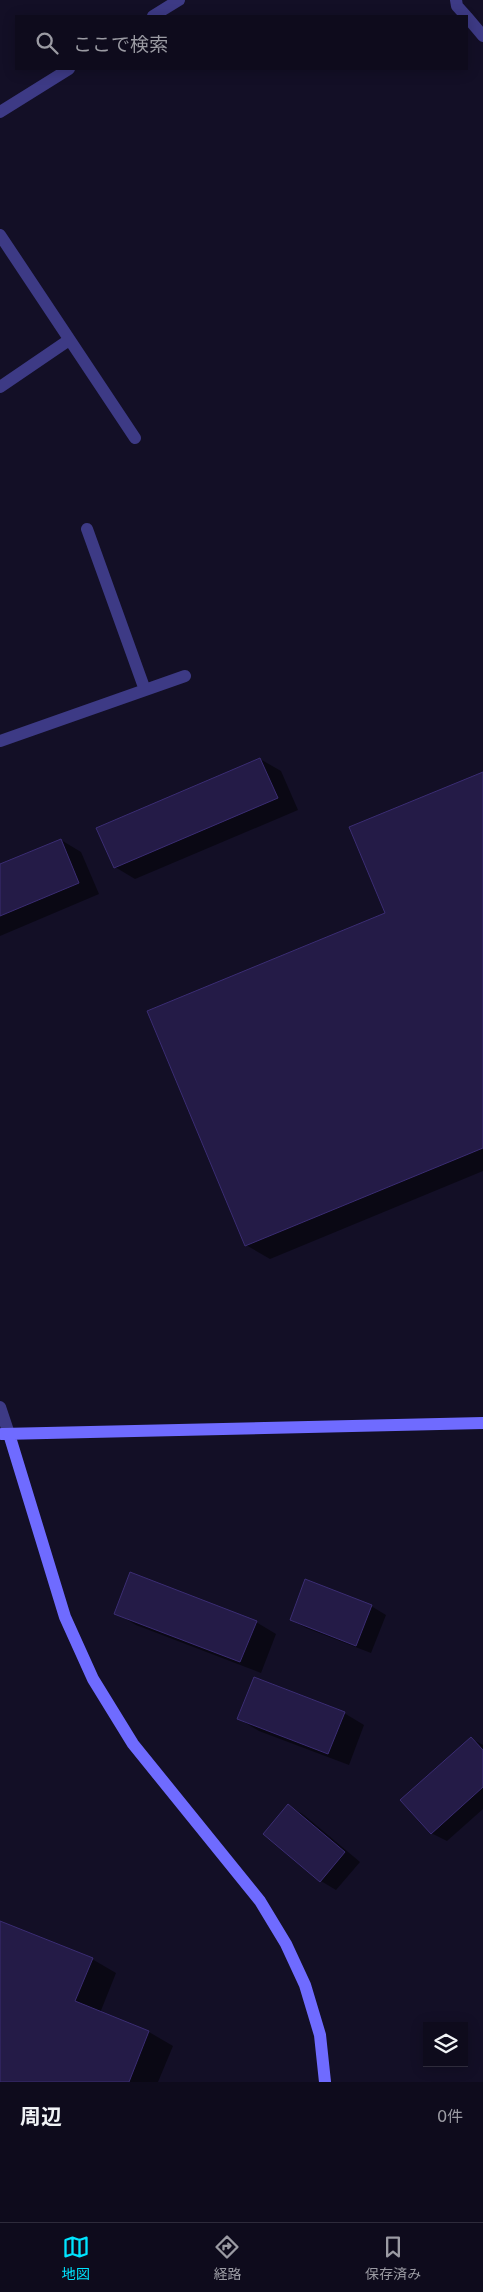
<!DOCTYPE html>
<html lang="ja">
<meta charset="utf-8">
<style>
:root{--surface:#0e0b1c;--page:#171425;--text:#f1f3f6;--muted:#9b9ba3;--line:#2e2b3b;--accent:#00e5ff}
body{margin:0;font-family:"Public Sans","Noto Sans JP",sans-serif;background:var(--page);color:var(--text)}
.controls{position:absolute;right:15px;bottom:15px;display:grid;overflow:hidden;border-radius:0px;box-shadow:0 2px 12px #0003}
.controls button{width:45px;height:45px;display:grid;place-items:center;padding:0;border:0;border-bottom:1px solid var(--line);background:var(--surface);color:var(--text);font:25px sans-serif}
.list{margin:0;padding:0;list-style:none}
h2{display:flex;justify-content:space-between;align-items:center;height:65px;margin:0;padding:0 20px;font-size:21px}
h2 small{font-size:16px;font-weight:400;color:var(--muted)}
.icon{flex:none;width:28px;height:28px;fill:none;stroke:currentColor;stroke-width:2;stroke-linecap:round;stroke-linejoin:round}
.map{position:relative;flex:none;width:483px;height:2082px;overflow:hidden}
.search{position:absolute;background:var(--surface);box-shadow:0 2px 12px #0003;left:15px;right:15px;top:15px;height:55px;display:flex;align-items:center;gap:12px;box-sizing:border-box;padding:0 18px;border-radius:0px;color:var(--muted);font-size:19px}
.sheet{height:140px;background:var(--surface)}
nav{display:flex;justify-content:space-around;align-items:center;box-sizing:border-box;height:70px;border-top:1px solid var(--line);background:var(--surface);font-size:14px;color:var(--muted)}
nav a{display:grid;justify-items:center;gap:2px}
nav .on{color:var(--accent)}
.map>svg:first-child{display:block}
</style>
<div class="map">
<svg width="483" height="2082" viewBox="0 0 483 2082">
<rect width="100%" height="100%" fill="#130f26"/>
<path fill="#0007" d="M260 759 281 771 298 810 135 879 115 867Z
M483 774V1171L270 1259 246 1245 386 914Z
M61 840 81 852 99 894 0 936V865Z
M371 1606 386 1615 371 1653 306 1628 291 1620Z
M116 1613 256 1622 276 1634 261 1673 136 1625Z
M344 1713 364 1725 349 1765 259 1731 239 1719Z
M472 1739 483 1745V1809L447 1841 431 1833Z
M289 1806 304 1815 360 1862 336 1890 321 1881 265 1834Z
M0 1922 92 1959 116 1973 100 2013 149 2032 173 2046 158 2082H0Z"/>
<path fill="#241b47" stroke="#3b2d73" d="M260 758 278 798 114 868 96 828Z
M483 772V1148L245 1246 147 1011 385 913 349 827Z
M61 839 79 883 0 916V864Z
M130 1572 257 1621 240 1662 114 1614Z
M305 1579 372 1605 356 1646 290 1620Z
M254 1677 345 1712 328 1754 237 1719Z
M471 1737 483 1750V1787L431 1834 400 1800Z
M288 1804 345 1852 320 1882 263 1834Z
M0 1921 93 1958 75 2001 149 2031 129 2082H0Z"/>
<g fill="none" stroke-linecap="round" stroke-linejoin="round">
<path stroke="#3d3a85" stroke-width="12" d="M456 0 457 6 466 16
M153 16 179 0
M467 17 483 36
M0 112 69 69
M0 235 135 438
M0 387 69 340
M87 529 145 690
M0 741 185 676
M0 1407 9 1434"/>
<path stroke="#6f6bff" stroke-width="12" d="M2 1434 483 1423
M9 1434 65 1617 93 1679 133 1744 260 1901 286 1944 305 1985 320 2035 325 2082"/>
</g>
</svg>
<div class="controls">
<button><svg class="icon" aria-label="layers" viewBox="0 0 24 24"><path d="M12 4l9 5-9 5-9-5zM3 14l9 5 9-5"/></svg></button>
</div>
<div class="search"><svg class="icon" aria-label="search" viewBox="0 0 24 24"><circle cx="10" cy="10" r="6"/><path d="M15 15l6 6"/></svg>ここで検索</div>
</div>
<section class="sheet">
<h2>周辺<small>0件</small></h2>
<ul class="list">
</ul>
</section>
<nav>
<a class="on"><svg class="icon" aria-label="map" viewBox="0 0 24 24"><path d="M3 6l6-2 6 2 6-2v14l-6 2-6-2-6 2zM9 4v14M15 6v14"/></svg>地図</a>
<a><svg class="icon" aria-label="directions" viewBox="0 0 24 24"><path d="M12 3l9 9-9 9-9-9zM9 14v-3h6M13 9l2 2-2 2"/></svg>経路</a>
<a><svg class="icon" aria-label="saved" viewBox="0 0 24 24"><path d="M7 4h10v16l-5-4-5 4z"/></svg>保存済み</a>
</nav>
